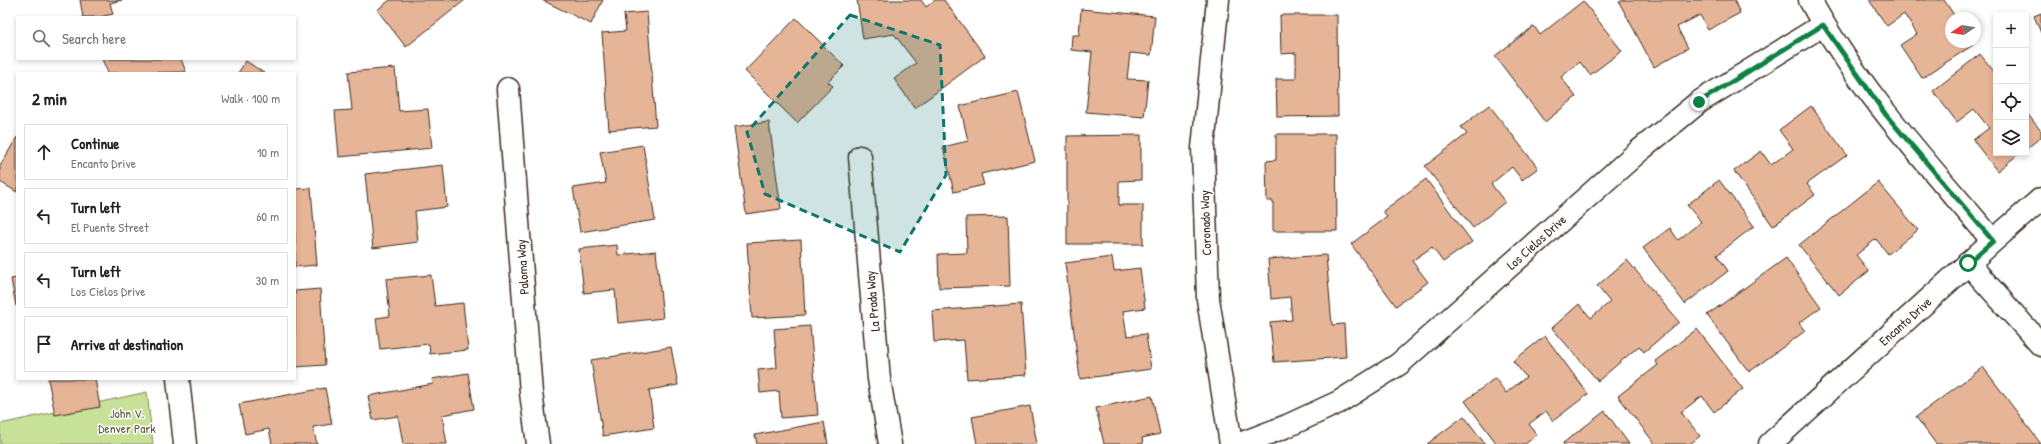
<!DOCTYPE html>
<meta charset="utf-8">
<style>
:root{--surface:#fff;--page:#f6f6f6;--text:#222;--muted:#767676;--line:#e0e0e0}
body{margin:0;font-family:"Patrick Hand",sans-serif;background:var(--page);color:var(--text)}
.controls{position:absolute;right:12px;top:12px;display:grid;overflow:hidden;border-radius:0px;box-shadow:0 2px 6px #0003}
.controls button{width:36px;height:36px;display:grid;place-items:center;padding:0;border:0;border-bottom:1px solid var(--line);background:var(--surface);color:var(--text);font:20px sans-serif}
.compass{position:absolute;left:1945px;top:12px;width:36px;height:36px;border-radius:50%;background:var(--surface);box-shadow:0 2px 6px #0003;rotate:258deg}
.stop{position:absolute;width:12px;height:12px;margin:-9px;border:3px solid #0b8043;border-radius:50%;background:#fff}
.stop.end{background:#0b8043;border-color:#fff;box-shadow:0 1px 4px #0008}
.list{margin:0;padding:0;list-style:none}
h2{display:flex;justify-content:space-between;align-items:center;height:52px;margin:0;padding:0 16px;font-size:17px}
h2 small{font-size:13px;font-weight:400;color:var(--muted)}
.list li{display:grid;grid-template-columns:26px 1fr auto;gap:12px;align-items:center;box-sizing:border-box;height:56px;margin:0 8px 8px;padding:0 8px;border:1px solid var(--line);border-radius:0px}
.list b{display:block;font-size:15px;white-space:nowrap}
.list p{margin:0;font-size:13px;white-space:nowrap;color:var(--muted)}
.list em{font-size:13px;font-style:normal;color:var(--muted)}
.icon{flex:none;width:22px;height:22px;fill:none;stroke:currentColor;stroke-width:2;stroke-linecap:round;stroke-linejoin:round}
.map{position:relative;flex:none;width:2041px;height:444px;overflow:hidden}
.search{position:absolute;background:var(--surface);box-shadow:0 2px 6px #0003;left:16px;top:16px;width:280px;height:44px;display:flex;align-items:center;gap:10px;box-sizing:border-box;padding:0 14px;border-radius:0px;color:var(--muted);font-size:15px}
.panel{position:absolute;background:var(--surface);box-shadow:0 2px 6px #0003;left:16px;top:72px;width:280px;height:308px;border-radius:0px}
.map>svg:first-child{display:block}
</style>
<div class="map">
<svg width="2041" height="444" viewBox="0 0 2041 444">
<rect width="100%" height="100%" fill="#fff"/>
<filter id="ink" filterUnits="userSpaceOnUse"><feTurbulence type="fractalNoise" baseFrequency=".025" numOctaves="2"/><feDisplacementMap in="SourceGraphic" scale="8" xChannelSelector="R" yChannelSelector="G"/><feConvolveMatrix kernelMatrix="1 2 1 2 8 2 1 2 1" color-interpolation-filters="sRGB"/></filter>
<g filter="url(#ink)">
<path fill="#c7e198" stroke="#81865b" d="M147 392 153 444H0V424Z"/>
<path fill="#e6b598" stroke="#3b2a1e" d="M80 0H122L110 3 113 14 99 17H83Z
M390 0H465L406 47 377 10Z
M542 0H603L591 24Z
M857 0H921L926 7 935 0H944L985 56 915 108 894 79 916 63 894 34 863 39Z
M1624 0H1734L1740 13 1708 30 1700 15 1677 27 1688 48 1654 67 1619 2Z
M1869 0H1944L1956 18H1951V42H1971L1973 45 1922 78 1900 45 1917 34 1904 14 1887 26Z
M1583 1 1622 51 1590 75 1580 62 1561 77 1576 97 1545 122 1495 56 1534 26 1540 35Z
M1081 9 1155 16 1151 55 1130 53 1127 79 1148 80 1144 117 1086 112 1092 52 1071 50 1072 35H1079Z
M647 12 656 126 609 130 602 33 626 31 624 14Z
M2041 13V33L2034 16Z
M1280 15H1337L1338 116 1277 117 1276 79H1296V53L1281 54Z
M796 18 844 66 828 82 833 86 797 123 745 71Z
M1980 54 1996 74V153H2020L1997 171 1973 140 1989 128 1974 109 1957 122 1933 91Z
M102 59H181L186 72 108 73Z
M246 61 264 73H238Z
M395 68 399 111 428 109 432 148 339 157 335 111 352 110 348 72Z
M1018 92 1035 161 981 174 984 185 954 192 943 147 968 141 960 106Z
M1489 105 1538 168 1522 180 1512 167 1491 184 1505 202 1473 228 1425 166 1467 134 1461 127Z
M1811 106 1847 155 1807 184 1815 195 1773 226 1734 171 1761 151 1771 165 1793 149 1779 130Z
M2026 112 2041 131V137L2026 149Z
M769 122 781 209 746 214 734 127Z
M1276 134H1336L1337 231H1273V201H1267L1266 161 1276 160Z
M1141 135V180L1119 181V205H1143V244H1067V136Z
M17 137V192L0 182V166Z
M643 145 655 220 580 232 573 188 606 183 600 152Z
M443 165 447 207 415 211 418 242 373 248 365 174Z
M1426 179 1472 242 1443 262 1432 247 1412 261 1428 282 1396 306 1351 244 1387 217 1383 211Z
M1719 180 1754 226 1717 255 1728 271 1685 304 1643 248 1670 228 1678 240 1701 222 1687 205Z
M1878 182 1918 230 1888 254 1876 239 1856 255 1869 271 1839 295 1799 245Z
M311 188 317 265 295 267V189Z
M1008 216 1010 286 939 288 938 254 967 253 966 217Z
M801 240 805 315 752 318 747 243Z
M617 245 618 255 656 251 663 318 618 323 615 290 584 293 579 249Z
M1326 255 1332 325 1344 324 1346 357 1274 362 1270 322 1292 320 1290 297 1271 299 1268 259Z
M1112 257 1114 271 1140 268 1145 308 1123 311 1127 336 1146 334 1151 369 1080 379 1065 263Z
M1786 258 1821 307 1799 323 1805 331 1749 372 1707 315Z
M1627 260 1679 322 1644 352 1639 346 1598 381 1552 328 1579 304 1591 318 1610 302 1597 286Z
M431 275 435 306 463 303 468 350 430 354 429 344 380 349 376 318 390 316 386 279Z
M17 278V306H16L11 279Z
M320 289 325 365 295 367V291Z
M1021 304 1026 375 967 379 964 340 934 342 932 311Z
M810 326 818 415 781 418 779 391 760 393 758 370 777 368 774 329Z
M1697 329 1743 389 1714 412 1702 396 1681 412 1700 436 1690 444H1655L1618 396 1658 365 1655 361Z
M1545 336 1588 394 1553 421 1546 411 1529 424 1537 435 1525 444H1497L1465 401 1495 378 1506 393 1526 377 1513 361Z
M671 347 678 385 649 390 654 428 603 436 591 360Z
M1983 367 2041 444H1936L1916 417Z
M468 373 474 409 442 415 447 444H403L398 416 373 420 368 396 433 384 432 379Z
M48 379H95L100 407 55 415Z
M325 388 332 424 313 427 317 444H272L269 429 245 434 239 404Z
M1152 396 1160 434 1142 438 1143 444H1104L1096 408Z
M1030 406 1037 444H977L972 417Z
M1605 411 1629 444H1563V443Z
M1464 416 1485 444H1427Z
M824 422 828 444H757L755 435Z"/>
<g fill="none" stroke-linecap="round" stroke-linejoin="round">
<defs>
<path id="minor" d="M1218 0 1203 148 1208 299 1231 444
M1810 0C1858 89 1928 164 1993 241
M508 89 531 393 538 444
M860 157 879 379 890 444
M1968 263 2041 345
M178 379 185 444
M1240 444 1287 426 1339 402 1399 364 1639 151 1699 102 1823 25
M1770 444 1993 241 2041 199"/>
</defs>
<use href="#minor" stroke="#3b2a1e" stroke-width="25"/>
<use href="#minor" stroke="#fff" stroke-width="22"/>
</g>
</g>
<g fill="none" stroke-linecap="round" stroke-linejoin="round" filter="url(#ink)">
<path stroke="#0b8043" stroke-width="5" d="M1699 102 1823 25 1886 115 1993 241 1968 263"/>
</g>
<path fill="#0f766e" fill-opacity="0.2" stroke="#0f766e" stroke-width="3" stroke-dasharray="8 5" stroke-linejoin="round" d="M850 15 940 45 946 175 900 252 765 194 747 132Z"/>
<g text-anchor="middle" stroke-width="3" stroke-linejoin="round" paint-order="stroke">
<g font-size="13" fill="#3b2a1e" stroke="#fff">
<text transform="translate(1205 223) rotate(-92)" y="5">Coronado Way</text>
<text transform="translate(1536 242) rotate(-42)" y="5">Los Cielos Drive</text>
<text transform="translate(522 267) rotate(-94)" y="5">Paloma Way</text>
<text transform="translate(872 301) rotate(-95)" y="5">La Prada Way</text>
<text transform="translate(1905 321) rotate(-42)" y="5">Encanto Drive</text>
</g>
<g font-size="13" fill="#5e583c" stroke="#fff">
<text x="127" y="418">John V.<tspan x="127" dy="15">Denver Park</tspan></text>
</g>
</g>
</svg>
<div class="controls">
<button>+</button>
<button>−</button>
<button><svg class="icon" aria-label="locate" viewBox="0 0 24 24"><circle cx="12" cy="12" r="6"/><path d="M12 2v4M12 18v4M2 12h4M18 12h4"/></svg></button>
<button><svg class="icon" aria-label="layers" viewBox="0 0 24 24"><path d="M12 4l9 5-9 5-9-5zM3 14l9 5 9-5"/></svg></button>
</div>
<svg class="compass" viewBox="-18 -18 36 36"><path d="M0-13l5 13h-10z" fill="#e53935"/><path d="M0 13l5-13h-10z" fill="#767676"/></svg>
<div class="stop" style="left:1968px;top:263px"></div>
<div class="stop end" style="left:1699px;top:102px"></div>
<div class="search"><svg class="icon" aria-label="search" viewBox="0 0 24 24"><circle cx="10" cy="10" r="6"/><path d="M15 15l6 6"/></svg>Search here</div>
<section class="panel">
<h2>2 min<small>Walk · 100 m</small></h2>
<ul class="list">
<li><svg class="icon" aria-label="ahead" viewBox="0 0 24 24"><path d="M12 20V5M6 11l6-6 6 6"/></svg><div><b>Continue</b><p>Encanto Drive</p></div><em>10 m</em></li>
<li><svg class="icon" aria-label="left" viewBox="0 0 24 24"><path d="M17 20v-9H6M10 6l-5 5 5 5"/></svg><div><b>Turn left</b><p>El Puente Street</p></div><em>60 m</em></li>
<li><svg class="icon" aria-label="left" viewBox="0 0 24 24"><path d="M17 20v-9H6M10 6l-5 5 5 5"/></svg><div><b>Turn left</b><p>Los Cielos Drive</p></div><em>30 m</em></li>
<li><svg class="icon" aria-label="arrive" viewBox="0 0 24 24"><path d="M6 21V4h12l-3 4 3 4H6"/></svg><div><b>Arrive at destination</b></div></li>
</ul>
</section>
</div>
